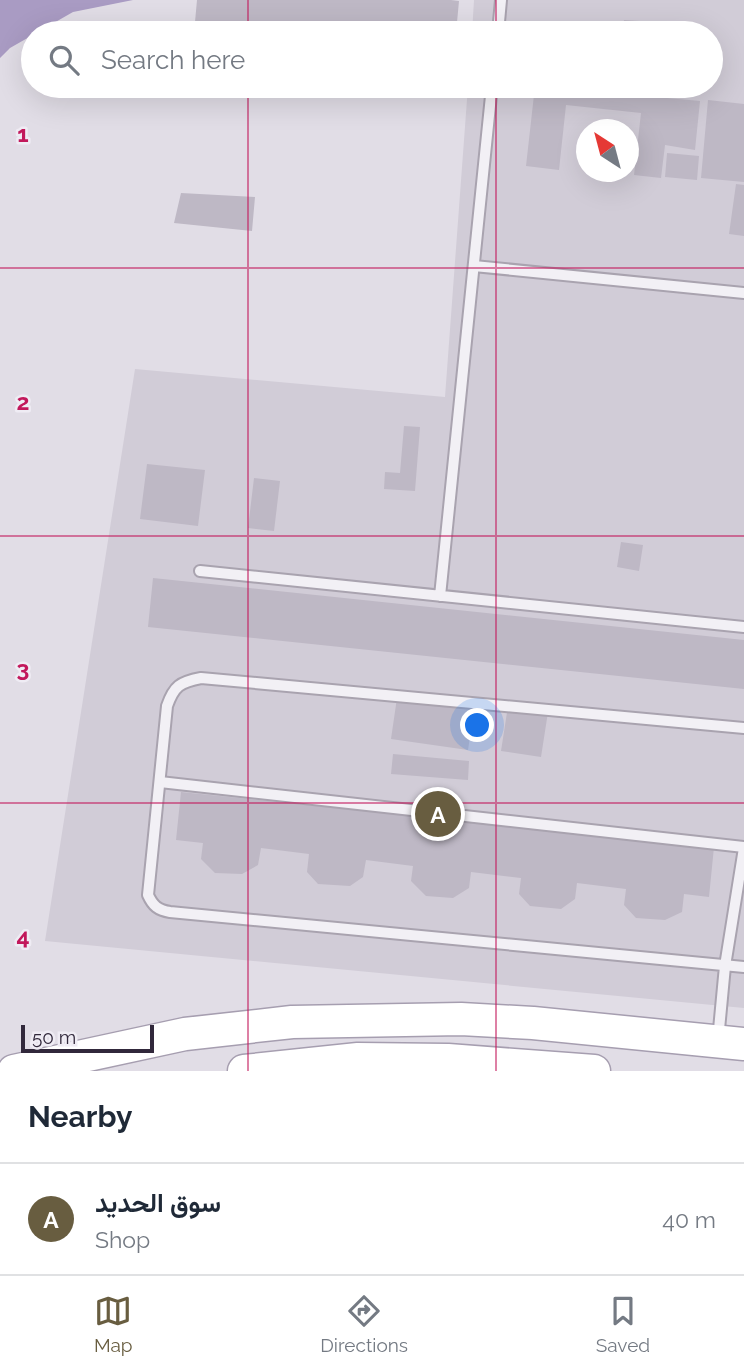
<!DOCTYPE html>
<meta charset="utf-8">
<style>
:root{--surface:#fff;--page:#f6f6f7;--text:#1f2937;--muted:#747a83;--line:#e0e1e3;--accent:#685d40}
body{margin:0;font-family:Raleway,Vazirmatn,sans-serif;background:var(--page);color:var(--text)}
.compass{position:absolute;left:576px;top:119px;width:63px;height:63px;border-radius:50%;background:var(--surface);box-shadow:0 7px 28px #0002;rotate:324deg}
.scale{position:absolute;left:21px;bottom:18px;width:133px;box-sizing:border-box;padding-left:7px;border:4px solid #31283b;border-top:0;font-size:19px;line-height:24px;white-space:nowrap;color:#31283b;-webkit-text-stroke:5px #efecf4;paint-order:stroke}
.you{position:absolute;left:478px;top:726px;width:24px;height:24px;margin:-18px;border:5px solid #fff;border-radius:50%;background:#1a73e8;box-shadow:0 0 0 10px #1a73e833}
.badge{display:grid;place-items:center;width:46px;height:46px;border-radius:50%;background:var(--accent);color:#fff;font-size:23px;font-weight:700}
.pin{position:absolute;translate:-50% -50%;border:4px solid #fff;box-shadow:0 2px 7px #0006}
.list{margin:0;padding:0;list-style:none}
h2{display:flex;justify-content:space-between;align-items:center;height:91px;margin:0;padding:0 28px;font-size:30px}
h2 small{font-size:23px;font-weight:400;color:var(--muted)}
.list li{display:grid;grid-template-columns:46px 1fr auto;gap:21px;align-items:center;box-sizing:border-box;height:112px;padding:0 28px;border-top:2px solid var(--line)}
.list b{display:block;font-size:26px;white-space:nowrap}
.list p{margin:0;font-size:23px;white-space:nowrap;color:var(--muted)}
.list em{font-size:23px;font-style:normal;color:var(--muted)}
.icon{flex:none;width:38px;height:38px;fill:none;stroke:currentColor;stroke-width:2;stroke-linecap:round;stroke-linejoin:round}
.map{position:relative;flex:none;width:744px;height:1071px;overflow:hidden}
.search{position:absolute;background:var(--surface);box-shadow:0 7px 28px #0002;left:21px;right:21px;top:21px;height:77px;display:flex;align-items:center;gap:18px;box-sizing:border-box;padding:0 24px;border-radius:38px;color:var(--muted);font-size:26px}
.sheet{height:203px;background:var(--surface)}
nav{display:flex;justify-content:space-around;align-items:center;box-sizing:border-box;height:98px;border-top:2px solid var(--line);background:var(--surface);font-size:19px;color:var(--muted)}
nav a{display:grid;justify-items:center;gap:4px}
nav .on{color:var(--accent)}
.map>svg:first-child{display:block}
</style>
<div class="map">
<svg width="744" height="1071" viewBox="0 0 744 1071">
<rect width="100%" height="100%" fill="#e1dde6"/>
<path fill="#d1ccd7" fill-rule="evenodd" d="M474 0H744V1008L45 941 135 369 445 397 468 86H711V33H472ZM586 130H628V172H586Z"/>
<path fill="#a99bc3" d="M0 0H133L73 12 10 48 0 58Z"/>
<path fill="#beb8c5" d="M197 0H451L459 1 456 33H194Z
M624 20 671 23 670 33H622Z
M535 86 700 101 695 150 665 145 661 178 634 175 641 113 566 105 559 170 526 166Z
M636 86H665V90L636 88Z
M708 100 744 104V182L701 178Z
M667 153 699 156 697 180 665 177Z
M736 184 744 185V236L729 234Z
M181 193 255 197 252 231 174 223Z
M404 426 420 427 415 491 384 489 385 472 400 473Z
M147 464 205 470 198 526 140 519Z
M254 478 280 481 274 531 248 528Z
M621 542 643 545 639 571 617 567Z
M153 578 744 640V689L148 627Z
M397 698 474 709 468 750 391 739Z
M508 706 548 712 541 757 501 751Z
M393 754 469 761 468 780 391 774Z
M181 792 714 847 709 897 684 894 682 912 665 920 636 918 624 905 626 889 577 883 575 899 561 909 530 906 519 894 521 878 471 872 469 888 453 898 426 896 411 881 413 866 366 860 363 877 350 886 318 884 307 872 309 854 261 848 258 865 242 874 215 873 201 859 203 843 176 840Z"/>
<g fill="none" stroke-linecap="round" stroke-linejoin="round">
<defs>
<path id="service" d="M498 33 501 0
M474 266 744 293
M200 571 744 627
M440 596 492 86
M744 728 201 678C180 682 174 686 167 706L148 895C153 906 158 910 170 912L744 967
M160 782 744 847
M718 1040 725 966 744 848"/>
<path id="primary" d="M14 1071 185 1034 292 1022 461 1019 533 1023 744 1044
M244 1071 358 1059 448 1060 594 1071"/>
</defs>
<use href="#service" stroke="#a9a3af" stroke-width="14"/>
<use href="#primary" stroke="#a69eb0" stroke-width="35"/>
<use href="#service" stroke="#f2f0f5" stroke-width="10"/>
<use href="#primary" stroke="#fff" stroke-width="32"/>
</g>
<path fill="none" stroke="#c2185b" stroke-width="2" stroke-opacity="0.55" d="M248 0V33M496 0V33M248 86V1071M496 86V1071M0 268H744M0 536H744M0 803H744"/>
<g font-size="23" text-anchor="middle" font-weight="bold" fill="#c2185b" stroke="#efecf4" stroke-width="5" stroke-linejoin="round" paint-order="stroke">
<text x="23" y="142">1</text>
<text x="23" y="410">2</text>
<text x="23" y="677">3</text>
<text x="23" y="945">4</text>
</g>
</svg>
<svg class="compass" viewBox="-18 -18 36 36"><path d="M0-13l5 13h-10z" fill="#e53935"/><path d="M0 13l5-13h-10z" fill="#747a83"/></svg>
<div class="scale">50 m</div>
<div class="you"></div>
<div class="pin badge" style="left:438px;top:814px">A</div>
<div class="search"><svg class="icon" aria-label="search" viewBox="0 0 24 24"><circle cx="10" cy="10" r="6"/><path d="M15 15l6 6"/></svg>Search here</div>
</div>
<section class="sheet">
<h2>Nearby<small></small></h2>
<ul class="list">
<li><span class="badge">A</span><div><b>سوق الحديد</b><p>Shop</p></div><em>40 m</em></li>
</ul>
</section>
<nav>
<a class="on"><svg class="icon" aria-label="map" viewBox="0 0 24 24"><path d="M3 6l6-2 6 2 6-2v14l-6 2-6-2-6 2zM9 4v14M15 6v14"/></svg>Map</a>
<a><svg class="icon" aria-label="directions" viewBox="0 0 24 24"><path d="M12 3l9 9-9 9-9-9zM9 14v-3h6M13 9l2 2-2 2"/></svg>Directions</a>
<a><svg class="icon" aria-label="saved" viewBox="0 0 24 24"><path d="M7 4h10v16l-5-4-5 4z"/></svg>Saved</a>
</nav>
